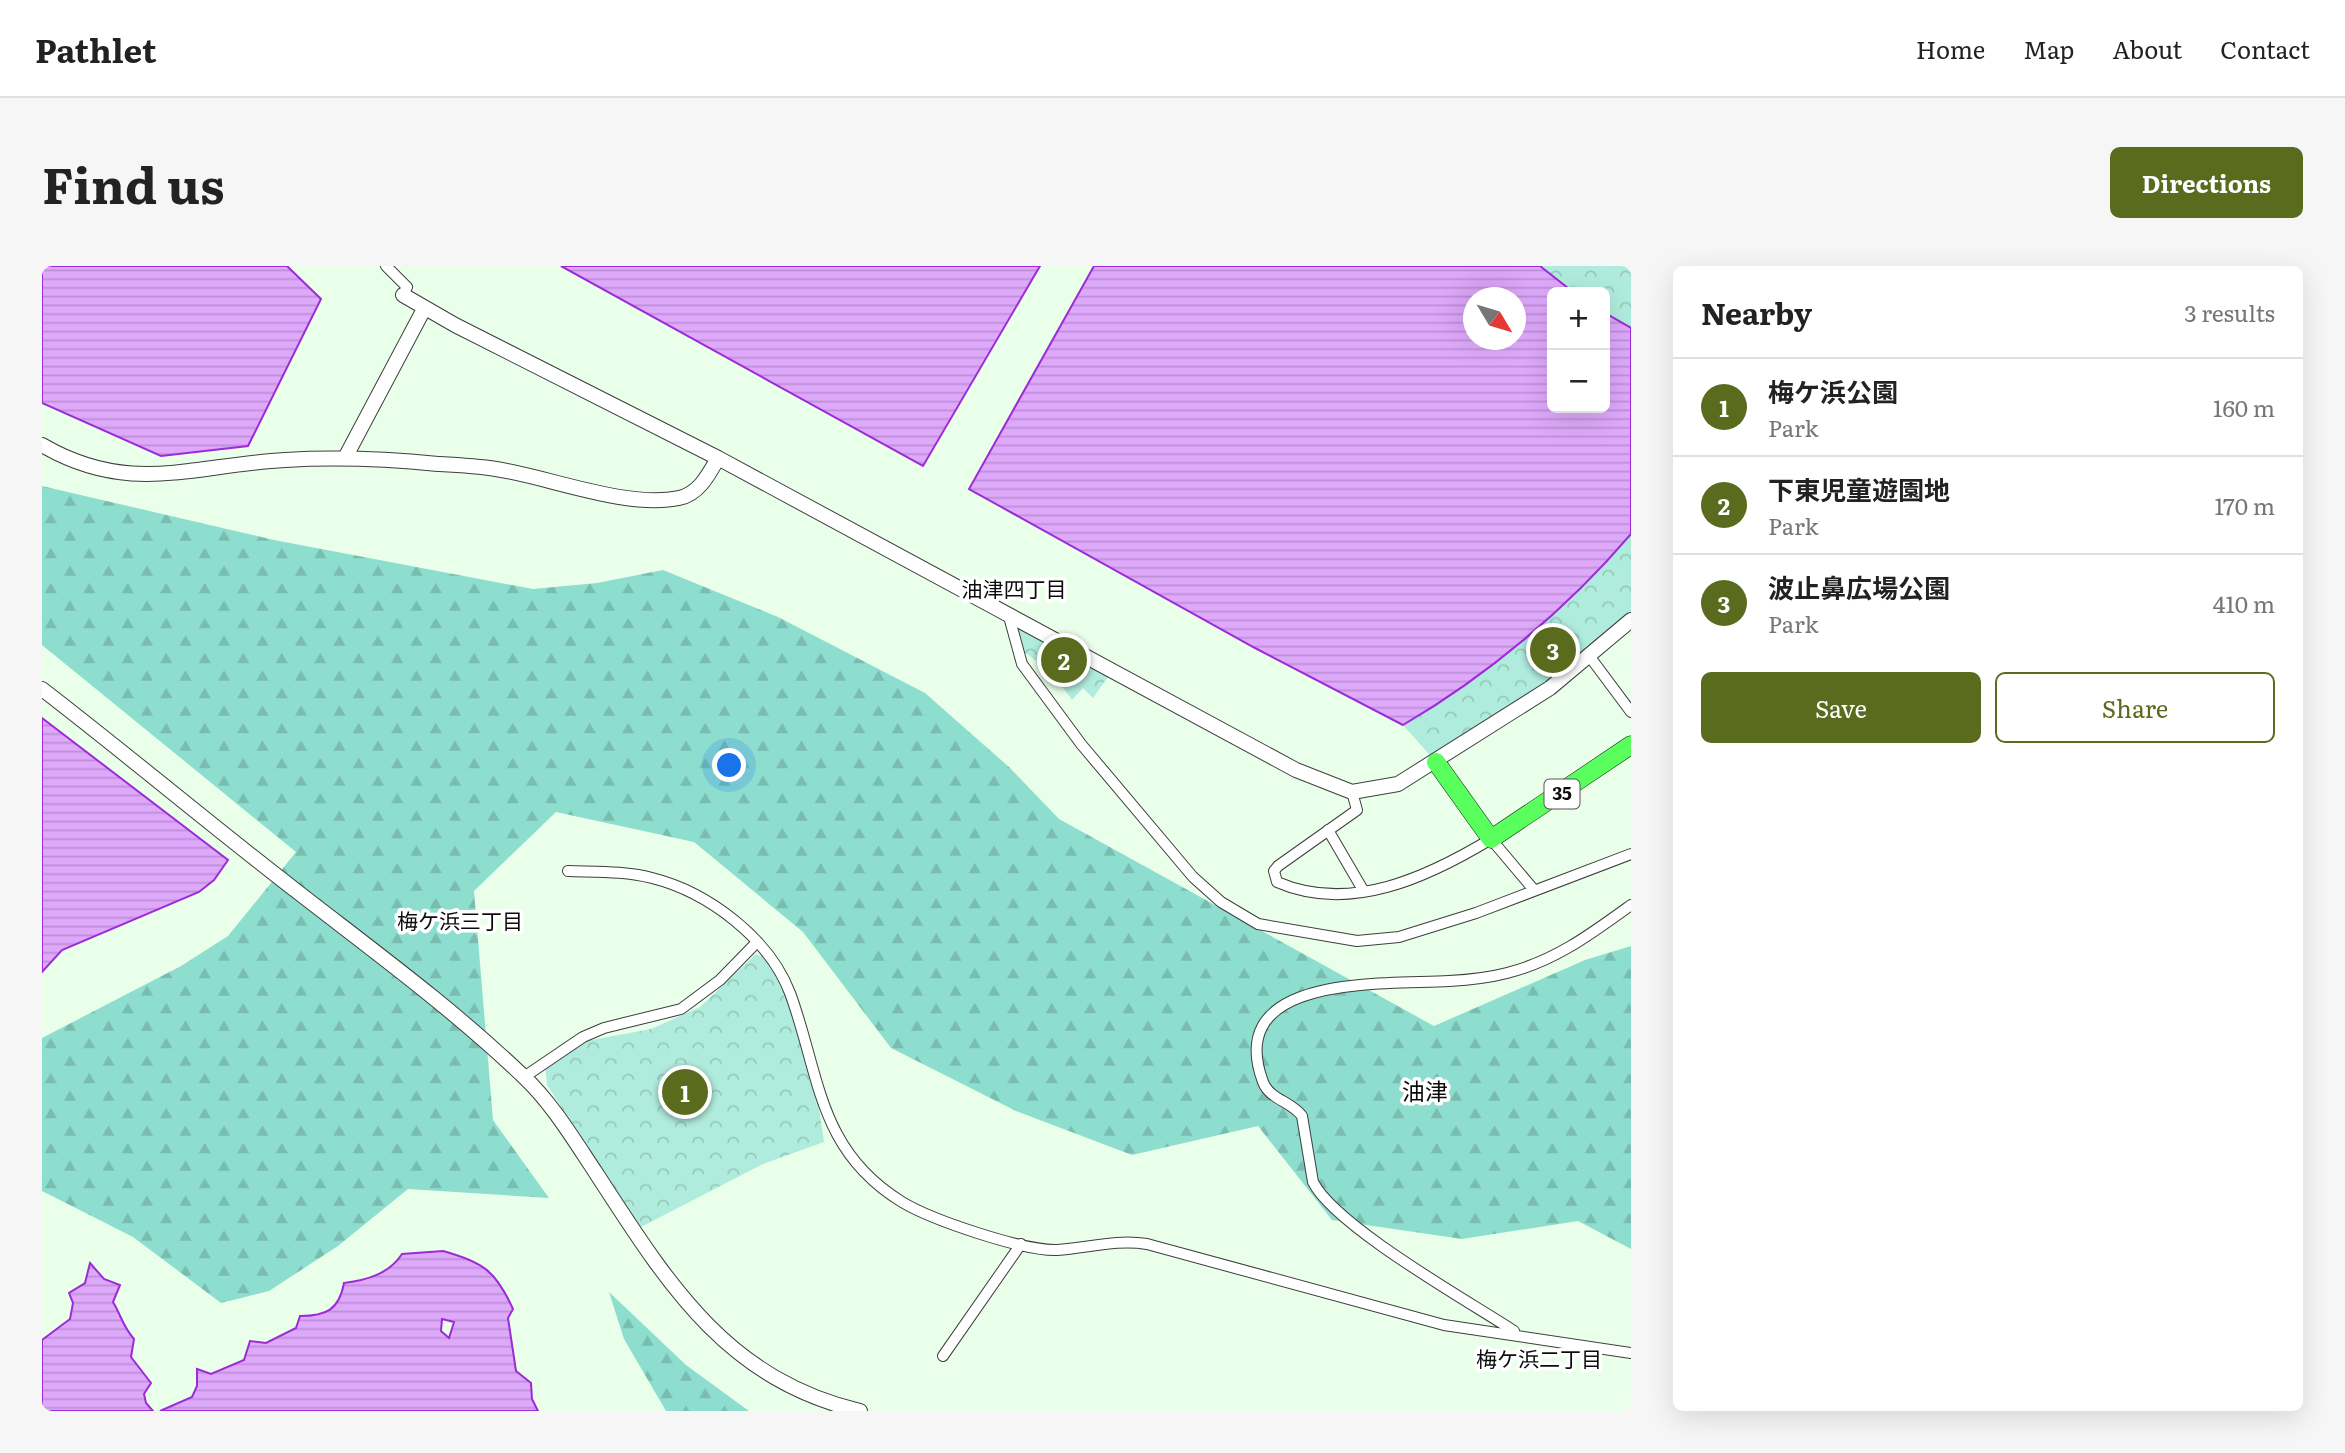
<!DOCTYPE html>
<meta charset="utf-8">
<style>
:root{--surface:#fff;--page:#f6f6f6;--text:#222;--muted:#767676;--line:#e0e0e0;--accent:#5a6b1e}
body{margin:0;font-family:Literata,"Noto Sans JP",serif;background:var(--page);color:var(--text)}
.controls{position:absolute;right:21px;top:21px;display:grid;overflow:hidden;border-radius:10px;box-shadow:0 7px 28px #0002}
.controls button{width:63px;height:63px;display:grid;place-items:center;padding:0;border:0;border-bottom:2px solid var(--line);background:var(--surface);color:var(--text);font:35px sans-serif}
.compass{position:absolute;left:1421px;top:21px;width:63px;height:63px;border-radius:50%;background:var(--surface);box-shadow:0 7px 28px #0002;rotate:128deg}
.you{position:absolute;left:688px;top:500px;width:24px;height:24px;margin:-18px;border:5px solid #fff;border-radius:50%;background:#1a73e8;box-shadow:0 0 0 10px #1a73e833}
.badge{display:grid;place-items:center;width:46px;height:46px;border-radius:50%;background:var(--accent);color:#fff;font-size:23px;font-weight:700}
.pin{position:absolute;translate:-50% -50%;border:4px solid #fff;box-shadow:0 2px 7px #0006}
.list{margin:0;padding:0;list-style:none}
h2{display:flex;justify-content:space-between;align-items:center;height:91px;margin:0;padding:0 28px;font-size:30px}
h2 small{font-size:23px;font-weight:400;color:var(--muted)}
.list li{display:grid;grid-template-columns:46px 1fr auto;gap:21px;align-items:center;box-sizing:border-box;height:98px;padding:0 28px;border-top:2px solid var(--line)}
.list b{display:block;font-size:26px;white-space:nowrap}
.list p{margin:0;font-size:23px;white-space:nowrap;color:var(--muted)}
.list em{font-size:23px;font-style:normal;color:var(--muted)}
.actions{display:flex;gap:14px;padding:21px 28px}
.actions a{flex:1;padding:16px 0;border:2px solid var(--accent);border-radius:10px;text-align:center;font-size:24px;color:var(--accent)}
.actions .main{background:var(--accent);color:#fff}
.map{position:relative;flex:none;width:1589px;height:1145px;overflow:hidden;border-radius:10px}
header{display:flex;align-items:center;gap:42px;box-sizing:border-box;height:98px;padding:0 35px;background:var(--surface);border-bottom:2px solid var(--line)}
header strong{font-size:33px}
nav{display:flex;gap:38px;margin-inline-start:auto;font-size:24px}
.intro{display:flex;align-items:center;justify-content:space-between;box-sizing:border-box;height:168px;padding:0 42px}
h1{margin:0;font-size:49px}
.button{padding:18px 32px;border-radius:10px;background:var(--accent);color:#fff;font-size:24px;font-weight:700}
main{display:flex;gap:42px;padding:0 42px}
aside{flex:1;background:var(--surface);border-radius:10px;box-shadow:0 7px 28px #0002}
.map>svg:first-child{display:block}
</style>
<header>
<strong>Pathlet</strong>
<nav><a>Home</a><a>Map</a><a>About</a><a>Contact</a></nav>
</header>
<div class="intro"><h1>Find us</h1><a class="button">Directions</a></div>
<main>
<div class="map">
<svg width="1589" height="1145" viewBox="0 0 1589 1145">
<defs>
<pattern id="forest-firs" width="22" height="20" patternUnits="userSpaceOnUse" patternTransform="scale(1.75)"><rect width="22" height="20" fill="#8eded0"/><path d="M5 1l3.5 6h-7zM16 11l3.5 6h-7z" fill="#79bdb1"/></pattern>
<pattern id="park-crowns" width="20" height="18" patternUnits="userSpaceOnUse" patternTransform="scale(1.75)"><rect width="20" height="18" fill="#b0ecdd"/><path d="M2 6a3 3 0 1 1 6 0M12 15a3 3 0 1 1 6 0" fill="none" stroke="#96c9bc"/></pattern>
<pattern id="water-rules" width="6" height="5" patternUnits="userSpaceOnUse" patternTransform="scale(1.75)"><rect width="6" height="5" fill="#dea8fb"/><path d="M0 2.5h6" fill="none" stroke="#bd8fd6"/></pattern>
</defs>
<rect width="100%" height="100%" fill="#e9ffea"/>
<path fill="url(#forest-firs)" d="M0 220 232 274 491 323 555 317 621 304 736 351 883 427 967 501 1017 553 1392 760 1543 694 1589 680V983L1536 955 1420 973 1290 954 1216 860 1090 889 974 845 849 782 761 666 652 576 514 546 432 625 451 854 507 932 366 923 296 980 227 1025 179 1037 91 971 0 925V772L139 700 186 670 254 586 0 379Z
M567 1026 644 1099 707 1145H624L582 1073Z"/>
<path fill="url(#park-crowns)" d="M1499 0H1589V62L1563 47V26H1532Z
M1589 268V354L1394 496 1361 459C1445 410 1526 342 1589 268Z
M971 352 1068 408 1051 432 1041 422 1030 434 1011 408 976 381Z
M714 688 723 692 743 717 746 737 757 755 758 776 774 822 782 876 721 898 597 962 505 819 503 797 544 775 609 763 658 741Z"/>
<path fill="url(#water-rules)" stroke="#9e2ad8" stroke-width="2" fill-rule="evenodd" d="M0 0H245L279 33 206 180 119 190 0 137Z
M519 0H998L881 200Z
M1052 0H1498L1531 26H1510V142H1563V47L1589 62V268C1526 342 1445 410 1361 459L1213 382 927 223ZM1432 32H1474V74H1432Z
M0 452 186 594 172 614 157 626 20 684 0 706Z
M401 985C441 996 454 1005 471 1043L466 1052 474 1105 489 1117 490 1133 496 1145H118L150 1131 155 1120V1103L169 1108 202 1094 208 1075 224 1077 254 1062 258 1050C284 1050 297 1044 302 1017 325 1014 347 1008 360 988ZM400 1053 412 1056 407 1072 399 1065Z
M48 997 62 1013 78 1019 71 1036C80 1051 80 1059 92 1073L89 1091 109 1117 102 1128 104 1137 111 1145H0V1074L28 1053 31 1037 27 1027 43 1017Z"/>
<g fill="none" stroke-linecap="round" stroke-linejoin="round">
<defs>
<path id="minor" d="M344 0 365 21 361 29
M966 347 980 398 1039 478 1151 611 1179 636 1216 658 1315 675 1357 671 1434 647 1589 588
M1548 391 1589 446
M1310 526 1315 544 1236 600 1232 605 1235 616C1308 648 1386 611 1449 573L1492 624
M1286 564 1321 624
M526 605C555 606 583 605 610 612 666 626 727 672 748 727 778 808 775 884 860 936 890 954 981 985 1015 984 1046 982 1074 973 1105 978L1402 1059 1589 1087
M482 811 541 771 562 762 639 743 678 714 715 676
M1472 1065C1426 1035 1293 960 1271 916L1260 850C1249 835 1228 834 1221 816 1180 706 1346 719 1407 715 1425 714 1446 712 1465 707 1513 695 1549 668 1589 639
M901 1090 979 978"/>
<path id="tertiary" d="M361 29 413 59 676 192
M0 179C87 230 151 199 243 194 294 191 345 193 396 198 415 199 435 200 454 203 507 211 585 243 637 232 657 228 667 208 676 192L1254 504 1310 526 1356 518 1508 422 1589 354
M303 192 382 43
M0 423C87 490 170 560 257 627 333 686 411 743 481 810 510 837 532 874 554 907 625 1016 683 1113 818 1145"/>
<path id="primary" d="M1394 496 1449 573 1589 479"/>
</defs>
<use href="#minor" stroke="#3e3e3e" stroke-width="12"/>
<use href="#tertiary" stroke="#3e3e3e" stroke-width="16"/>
<use href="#primary" stroke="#1c1c1c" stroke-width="19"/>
<use href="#minor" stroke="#fff" stroke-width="10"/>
<use href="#tertiary" stroke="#fff" stroke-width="14"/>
<use href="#primary" stroke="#59ff5d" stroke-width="18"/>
</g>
<g text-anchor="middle" stroke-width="7" stroke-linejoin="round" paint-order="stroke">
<rect fill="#fff" stroke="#545454" stroke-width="2" x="1502.5" y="513.5" width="35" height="29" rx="5"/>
<g font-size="18" font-weight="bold" fill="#0b0b0b">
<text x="1520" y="534">35</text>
</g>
<g font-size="21" fill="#0b0b0b" stroke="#fff">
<text x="972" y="331">油津四丁目</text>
<text x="418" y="663">梅ケ浜三丁目</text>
<text x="1497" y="1101">梅ケ浜二丁目</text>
</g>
<g font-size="23" fill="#0b0b0b" stroke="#fff">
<text x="1383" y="834">油津</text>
</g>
</g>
</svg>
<div class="controls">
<button>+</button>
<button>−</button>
</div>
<svg class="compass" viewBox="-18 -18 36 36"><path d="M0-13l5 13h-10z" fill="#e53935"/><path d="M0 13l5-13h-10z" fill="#767676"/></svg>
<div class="you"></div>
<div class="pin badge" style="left:643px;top:826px">1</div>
<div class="pin badge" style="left:1022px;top:394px">2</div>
<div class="pin badge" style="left:1511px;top:384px">3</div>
</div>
<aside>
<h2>Nearby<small>3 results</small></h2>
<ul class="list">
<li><span class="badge">1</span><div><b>梅ケ浜公園</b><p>Park</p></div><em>160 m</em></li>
<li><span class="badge">2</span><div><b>下東児童遊園地</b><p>Park</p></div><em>170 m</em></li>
<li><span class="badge">3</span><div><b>波止鼻広場公園</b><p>Park</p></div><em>410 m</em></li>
</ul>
<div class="actions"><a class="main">Save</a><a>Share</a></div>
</aside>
</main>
